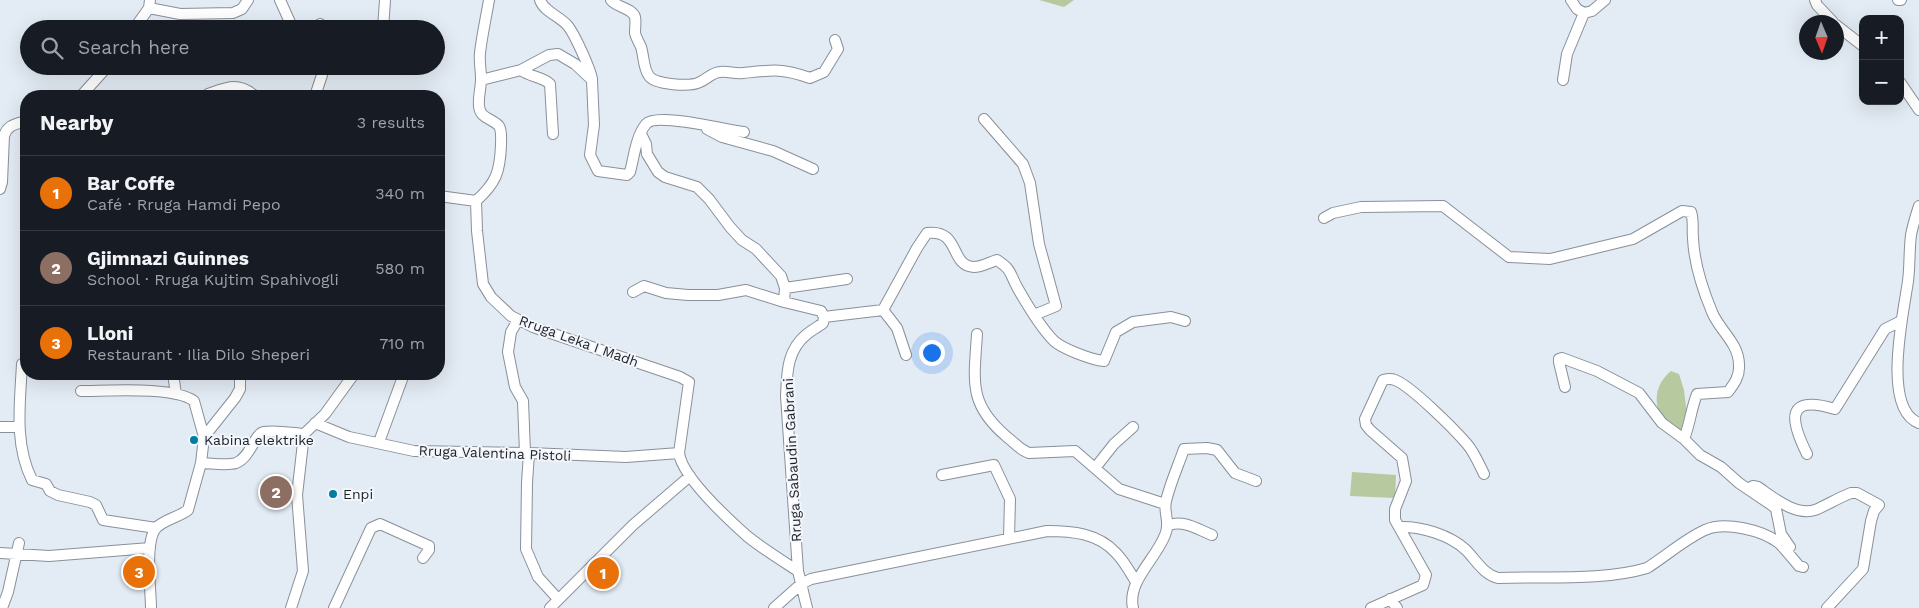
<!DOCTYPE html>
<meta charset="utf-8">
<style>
:root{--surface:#171b24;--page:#20242c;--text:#f1f3f6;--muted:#9ea1a6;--line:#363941;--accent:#007ca3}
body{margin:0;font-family:"Work Sans",sans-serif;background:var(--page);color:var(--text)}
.controls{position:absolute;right:15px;top:15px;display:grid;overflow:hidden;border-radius:10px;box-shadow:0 5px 20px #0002}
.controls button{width:45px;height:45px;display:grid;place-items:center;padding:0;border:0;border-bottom:1px solid var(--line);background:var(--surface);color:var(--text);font:25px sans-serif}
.compass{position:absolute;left:1799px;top:15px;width:45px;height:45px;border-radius:50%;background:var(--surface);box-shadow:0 5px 20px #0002;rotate:178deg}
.you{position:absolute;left:931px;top:352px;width:18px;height:18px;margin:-12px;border:4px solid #fff;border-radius:50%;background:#1a73e8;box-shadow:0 0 0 8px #1a73e833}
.badge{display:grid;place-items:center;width:32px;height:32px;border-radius:50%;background:var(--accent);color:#fff;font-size:16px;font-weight:700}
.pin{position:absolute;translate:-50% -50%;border:2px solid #fff;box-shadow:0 1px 5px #0006}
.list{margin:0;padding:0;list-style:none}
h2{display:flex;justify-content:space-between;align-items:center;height:65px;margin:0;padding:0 20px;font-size:21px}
h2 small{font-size:16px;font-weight:400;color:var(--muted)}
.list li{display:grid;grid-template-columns:32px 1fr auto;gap:15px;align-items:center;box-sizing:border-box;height:75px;padding:0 20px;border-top:1px solid var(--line)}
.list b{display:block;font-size:19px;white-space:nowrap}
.list p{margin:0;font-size:16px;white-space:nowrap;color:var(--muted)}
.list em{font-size:16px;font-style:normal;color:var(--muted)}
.icon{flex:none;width:28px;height:28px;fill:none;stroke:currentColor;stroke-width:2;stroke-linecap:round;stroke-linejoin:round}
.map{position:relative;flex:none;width:1919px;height:608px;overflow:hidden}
.search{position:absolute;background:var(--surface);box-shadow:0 5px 20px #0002;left:20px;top:20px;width:425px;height:55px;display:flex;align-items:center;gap:12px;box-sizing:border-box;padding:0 18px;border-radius:28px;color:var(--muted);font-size:19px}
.panel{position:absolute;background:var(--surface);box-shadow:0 5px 20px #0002;left:20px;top:90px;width:425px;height:290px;border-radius:20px}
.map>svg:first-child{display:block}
</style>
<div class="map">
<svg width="1919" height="608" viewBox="0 0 1919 608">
<rect width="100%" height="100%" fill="#e3ebf4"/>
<path fill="#b7ca9f" d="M1039 0H1074L1064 7Z
M1671 371 1679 374 1684 390 1688 423 1682 435C1677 431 1668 426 1664 420 1652 404 1655 384 1671 371Z
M1352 472 1396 475 1395 498 1350 496Z"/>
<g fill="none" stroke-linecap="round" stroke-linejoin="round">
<defs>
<path id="minor" d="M280 0 293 29
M489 0C486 18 482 35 480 53 479 61 481 70 481 79 481 88 478 97 479 106 480 119 492 118 499 126 502 131 501 139 501 145 500 172 496 183 476 201L477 231 483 284 491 297 511 316 533 327 680 377 689 382 679 453C682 477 728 519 747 536 763 549 781 560 798 571
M540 0C544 12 560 16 568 26 575 35 590 68 592 79
M611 0C616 7 632 8 635 17 636 22 635 28 635 33 636 38 639 42 641 47 644 56 643 68 649 76 655 85 691 87 700 82 707 79 713 72 720 72 728 71 735 74 743 73 772 70 782 68 810 78L824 72 838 49 835 40
M1571 0 1577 9 1584 13
M1815 0 1817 5 1833 22
M1898 0H1901
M149 8 180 14 233 13 242 9 248 0
M1584 13 1592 11 1605 0
M1836 25 1863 46
M134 29 149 8 150 0
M317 29 320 24
M383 29 385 0
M521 70C530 77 543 77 550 84L553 134
M481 80 521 70 549 55 558 54 575 64 592 80 594 125 590 155 598 171 627 175 630 172C634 157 636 136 646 124 656 112 726 130 744 132
M1563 80 1567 54 1584 13
M1900 82 1919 110
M208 94C228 87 238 82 255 96
M81 96 108 66
M315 96 322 75 321 66
M984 119 1023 164 1030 183 1039 244 1056 306 1034 315
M707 129 722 137 773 151 813 169
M641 134 646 144 647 154 658 172 665 177 697 187 709 199 730 227 742 240 756 249 781 276 785 288 784 302
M0 189 2 182 4 136C7 125 16 124 26 121
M439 196 476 201
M1919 206C1916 215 1913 225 1911 235 1909 251 1910 266 1908 281 1904 311 1881 409 1919 423
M1324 218 1333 213 1361 207 1443 206 1509 257 1550 259 1633 239 1682 211 1691 212C1694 221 1692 228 1693 238 1694 263 1702 288 1712 312 1719 330 1739 343 1739 365 1740 376 1734 384 1728 392L1697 394C1691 409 1690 424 1684 439
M785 288 847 279
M633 292 644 286 666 293 688 295H718L746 290 784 302 821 311 824 317 823 323C818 327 812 330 807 334 787 350 787 372 786 396L798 571 807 608
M883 310 917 248 927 233C961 229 949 266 974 267 981 267 990 262 997 260 1012 270 1009 272 1017 287 1026 303 1041 328 1054 341 1063 349 1092 360 1104 361L1116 332 1133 322 1171 317 1185 321
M883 310 897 328 906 355
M824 317 883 310
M518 320 511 332 508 352 515 387 523 401 525 453
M977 334C974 382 968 404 1007 437 1015 443 1020 450 1029 453L1075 451 1119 489 1165 504
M22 364C20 403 14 444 32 480L46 484 50 491 58 495 90 502 96 505 103 520 156 528
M173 374 176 394
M1565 387 1559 362V359L1562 358 1597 371 1639 393 1662 423 1684 439 1700 455 1721 467 1739 483 1773 506 1776 509 1781 534 1790 547
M81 391C107 391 174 386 194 401L204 437
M315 423 349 437 414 451 529 453 626 457 679 453
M0 427H19
M304 434 325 414 354 374
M379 442 404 374
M529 453 527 483 526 549 538 577 558 599
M1807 454C1790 420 1785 394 1835 409L1885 329 1901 321
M201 463C211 463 226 466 236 463 251 457 254 434 264 432 276 430 292 433 304 434
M1095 468 1114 444 1133 427
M942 475 994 465 1010 499 1009 538
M1748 489 1753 486 1758 487C1774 498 1795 516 1815 510 1827 505 1838 498 1851 493H1857L1879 505 1874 511 1871 521 1863 569 1827 608
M1169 525C1185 520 1197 529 1212 535
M1399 527C1421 526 1450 535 1466 550 1476 560 1483 574 1498 578 1544 576 1604 581 1647 568 1666 556 1685 539 1705 530 1725 521 1762 530 1779 543 1786 550 1793 559 1799 566L1803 567
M0 553 49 556 150 548
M1390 599 1397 608
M2 608 8 592 19 543
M151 608C151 590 144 539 157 527 166 519 179 517 188 510L201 463 204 437 235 398 240 389V374
M291 608 303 571 297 495 304 434
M334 608 371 528 380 524 429 546V550L423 558
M550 608 633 525 690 476
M774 608 801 584 811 579 1047 531C1072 531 1098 533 1116 553 1124 561 1130 572 1136 582
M1133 608C1127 581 1156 559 1165 535 1171 522 1163 513 1166 501 1170 484 1178 466 1184 449L1207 448 1217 450 1235 473 1256 481
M1371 608 1423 585 1426 575 1395 520V509L1406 481 1402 458 1370 430 1366 425 1365 419 1383 380C1387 379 1390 378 1395 380 1411 386 1454 429 1467 444 1474 452 1479 464 1484 474"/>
</defs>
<use href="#minor" stroke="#899099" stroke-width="12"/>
<use href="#minor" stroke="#fff" stroke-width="10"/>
</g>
<g fill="#007ca3" stroke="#f3f7fd" stroke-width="2">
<circle cx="194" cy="440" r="5"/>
<circle cx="333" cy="494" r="5"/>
</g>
<g text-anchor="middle" stroke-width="4" stroke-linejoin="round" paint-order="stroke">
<g font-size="14" fill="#1e2024" stroke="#f3f7fd">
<text transform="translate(579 341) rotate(20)" y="5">Rruga Leka I Madh</text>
<text transform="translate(495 453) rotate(2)" y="5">Rruga Valentina Pistoli</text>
<text transform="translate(792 460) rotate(-93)" y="5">Rruga Sabaudin Gabrani</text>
</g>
<g font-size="14" fill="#1e2024" stroke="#f3f7fd" text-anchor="start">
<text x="204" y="445">Kabina elektrike</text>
<text x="343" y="499">Enpi</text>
</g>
</g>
</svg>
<div class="controls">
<button>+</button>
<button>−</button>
</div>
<svg class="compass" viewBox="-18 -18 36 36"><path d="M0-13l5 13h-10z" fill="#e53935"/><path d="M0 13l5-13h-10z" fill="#9ea1a6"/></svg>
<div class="you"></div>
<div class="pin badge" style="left:603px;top:573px;background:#e8710a">1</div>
<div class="pin badge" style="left:276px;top:492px;background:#8d6e63">2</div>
<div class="pin badge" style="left:139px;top:572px;background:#e8710a">3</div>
<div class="search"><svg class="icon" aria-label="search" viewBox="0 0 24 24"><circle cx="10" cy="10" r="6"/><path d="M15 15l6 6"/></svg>Search here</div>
<section class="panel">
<h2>Nearby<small>3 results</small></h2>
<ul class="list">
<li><span class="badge" style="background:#e8710a">1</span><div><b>Bar Coffe</b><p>Café · Rruga Hamdi Pepo</p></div><em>340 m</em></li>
<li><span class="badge" style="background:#8d6e63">2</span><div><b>Gjimnazi Guinnes</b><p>School · Rruga Kujtim Spahivogli</p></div><em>580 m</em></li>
<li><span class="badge" style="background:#e8710a">3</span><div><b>Lloni</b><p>Restaurant · Ilia Dilo Sheperi</p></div><em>710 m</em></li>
</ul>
</section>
</div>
